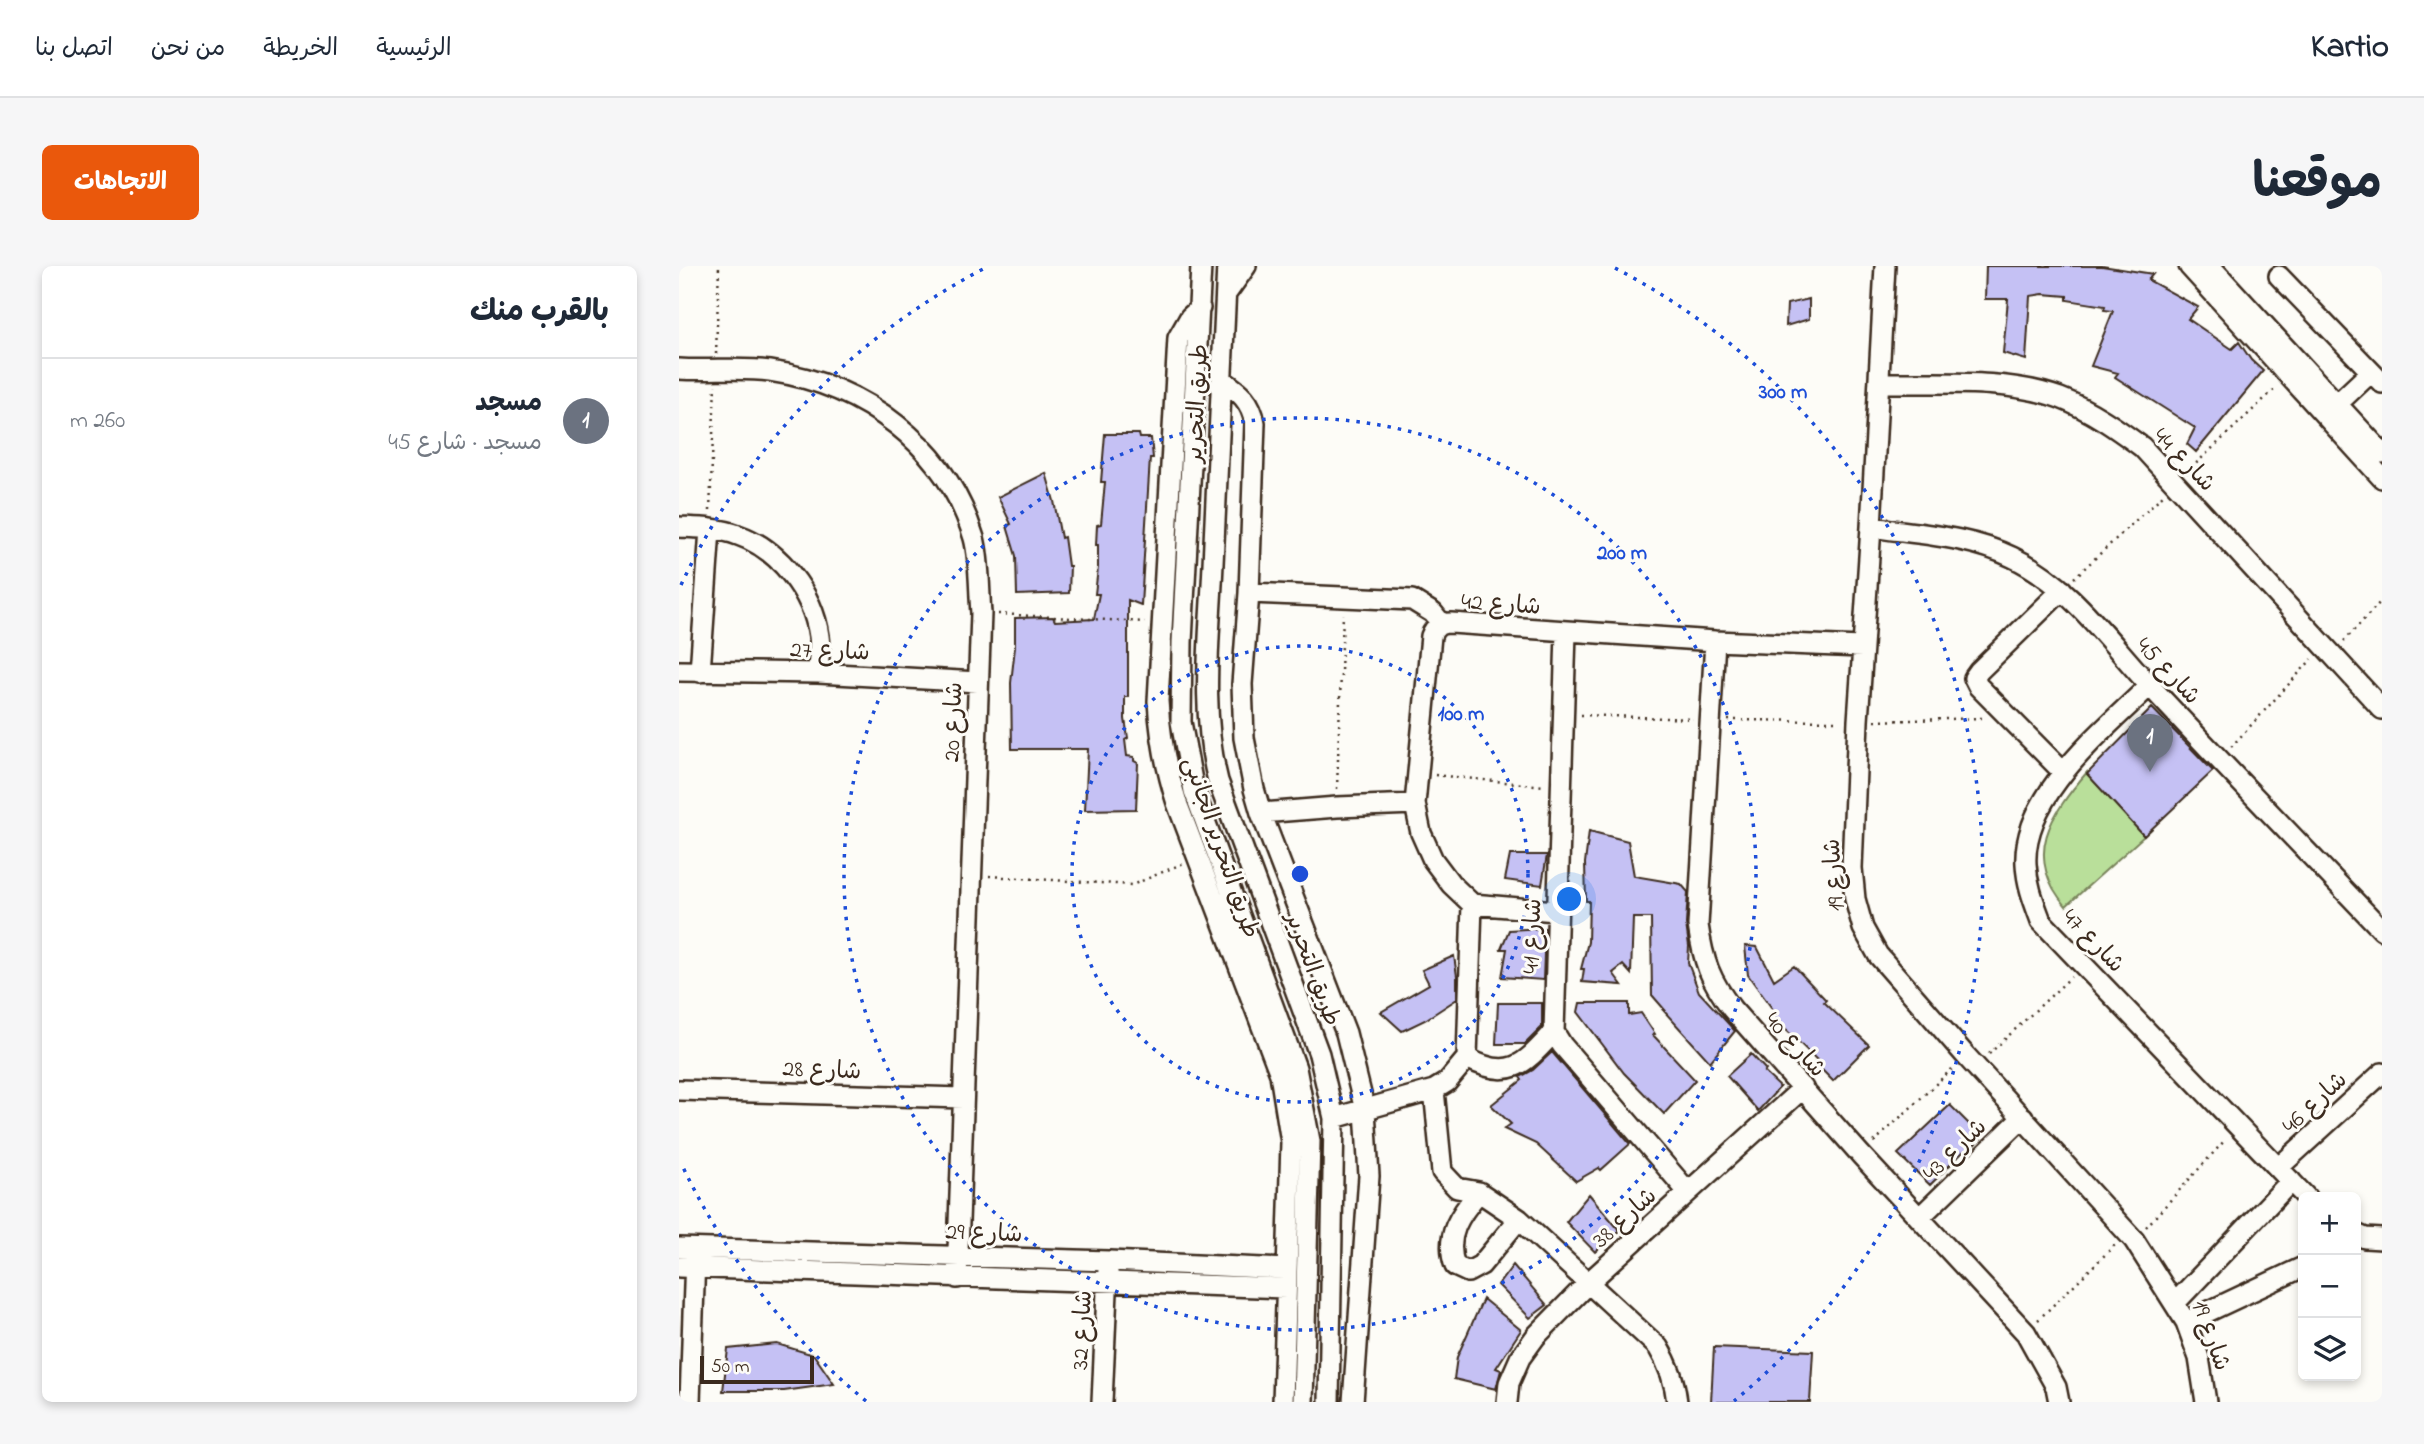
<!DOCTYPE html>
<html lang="ar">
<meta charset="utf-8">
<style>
:root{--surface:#fff;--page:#f6f6f7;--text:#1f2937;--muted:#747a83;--line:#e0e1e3;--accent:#ea580c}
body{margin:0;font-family:"Indie Flower","Playpen Sans Arabic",sans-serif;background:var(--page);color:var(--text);direction:rtl}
.controls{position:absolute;right:21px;bottom:21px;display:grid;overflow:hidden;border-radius:10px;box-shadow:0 4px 10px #0003}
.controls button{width:63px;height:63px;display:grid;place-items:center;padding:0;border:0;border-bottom:2px solid var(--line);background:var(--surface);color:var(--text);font:35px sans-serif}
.scale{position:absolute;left:21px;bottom:18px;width:114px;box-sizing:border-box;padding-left:7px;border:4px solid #3b2a1e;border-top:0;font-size:19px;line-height:24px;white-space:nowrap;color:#3b2a1e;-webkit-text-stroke:5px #fdfcf7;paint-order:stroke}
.you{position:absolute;left:891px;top:634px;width:24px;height:24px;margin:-18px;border:5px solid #fff;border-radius:50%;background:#1a73e8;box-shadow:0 0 0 10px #1a73e833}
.badge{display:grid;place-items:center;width:46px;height:46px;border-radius:50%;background:var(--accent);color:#fff;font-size:23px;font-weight:700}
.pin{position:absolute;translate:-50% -58px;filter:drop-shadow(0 2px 4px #0008)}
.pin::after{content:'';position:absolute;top:37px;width:24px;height:21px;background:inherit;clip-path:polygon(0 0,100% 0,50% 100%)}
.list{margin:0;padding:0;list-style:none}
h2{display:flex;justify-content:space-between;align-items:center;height:91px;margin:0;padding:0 28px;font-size:30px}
h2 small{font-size:23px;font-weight:400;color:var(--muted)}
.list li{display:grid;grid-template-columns:46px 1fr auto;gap:21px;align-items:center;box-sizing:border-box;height:126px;padding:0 28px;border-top:2px solid var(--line)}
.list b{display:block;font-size:26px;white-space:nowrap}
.list p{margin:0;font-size:23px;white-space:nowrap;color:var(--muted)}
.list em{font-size:23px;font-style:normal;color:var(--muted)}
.icon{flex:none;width:38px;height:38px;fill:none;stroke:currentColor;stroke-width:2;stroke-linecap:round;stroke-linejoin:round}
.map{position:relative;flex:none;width:1703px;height:1136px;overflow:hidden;direction:ltr;border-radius:10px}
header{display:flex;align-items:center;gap:42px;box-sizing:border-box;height:98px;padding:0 35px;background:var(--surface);border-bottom:2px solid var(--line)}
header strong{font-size:33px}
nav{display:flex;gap:38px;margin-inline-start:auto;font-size:24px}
.intro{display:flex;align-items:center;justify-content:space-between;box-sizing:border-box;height:168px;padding:0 42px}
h1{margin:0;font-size:49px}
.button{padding:18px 32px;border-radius:10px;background:var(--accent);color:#fff;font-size:24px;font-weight:700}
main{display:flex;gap:42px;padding:0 42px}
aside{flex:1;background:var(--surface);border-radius:10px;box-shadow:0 4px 10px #0003}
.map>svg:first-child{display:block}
</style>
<header>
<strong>Kartio</strong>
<nav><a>الرئيسية</a><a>الخريطة</a><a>من نحن</a><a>اتصل بنا</a></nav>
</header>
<div class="intro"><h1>موقعنا</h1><a class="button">الاتجاهات</a></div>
<main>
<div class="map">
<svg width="1703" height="1136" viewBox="0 0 1703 1136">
<rect width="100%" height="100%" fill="#fdfcf7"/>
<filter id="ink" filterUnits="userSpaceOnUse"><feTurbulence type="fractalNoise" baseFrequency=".0143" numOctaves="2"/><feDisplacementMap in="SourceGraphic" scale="14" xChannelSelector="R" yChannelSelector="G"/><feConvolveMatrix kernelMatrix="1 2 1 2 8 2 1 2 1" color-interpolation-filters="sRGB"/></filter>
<g filter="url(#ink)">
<path fill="#b9df9a" stroke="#7a845c" stroke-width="2" d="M1409 505 1408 508 1465 570 1387 640C1343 590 1372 548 1409 505Z"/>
<path fill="#c5c1f4" stroke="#3b2a1e" stroke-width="2" d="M1307 0H1423L1474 8 1469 14 1519 41 1509 53 1553 83 1560 76 1572 94 1584 105 1517 186 1508 178 1516 162 1436 111 1439 107 1412 100 1434 45 1425 44 1426 40 1388 34V30L1364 28 1351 30 1347 94 1324 87 1329 33H1306Z
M1130 33V53L1107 60 1108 38Z
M426 168H460L461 172H472L474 192H471L462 339 449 334V431H446V453L449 472 446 474 448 490 455 491V495L459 497 457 543 406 544 409 483H333L332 417 336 381V352L374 351 376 355 415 353 420 328H416L419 302V279H417L418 259 422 258 426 216H422Z
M367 207 375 235 382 272 385 271 389 300H391L390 327 338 329 337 290 328 260 332 258 319 231Z
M1473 442 1534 505 1465 570 1408 508Z
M910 565 949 575 955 610 1002 618 1009 626 1007 658 1010 680 1009 697 1020 726 1056 765 1031 796 984 744H986L973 729 972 652H954L952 708 944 699 934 707 943 719 903 716 905 703H902L909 676 910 635H907L906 597Z
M831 589H868L863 619 826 614Z
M866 662 864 714 823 711 828 683H822L830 664Z
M1066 680 1078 681 1095 714 1115 700 1147 734 1145 736 1190 779 1154 815 1136 797 1139 795 1094 751 1097 748 1069 709Z
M775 690 778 710V733L746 754 723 765 702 746 750 718 743 704Z
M819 737H863V761L846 778H817Z
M901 737H950V749L962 747 976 768 974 769 1016 814 985 848 945 807 899 746Z
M873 786 951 878 922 904 920 902 897 915 857 878 825 863 832 858 812 839 843 814 841 811 854 804Z
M1072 788 1087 804 1085 806 1101 821 1079 845 1048 810Z
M1271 839 1303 871 1286 888 1284 886 1251 919 1219 888Z
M910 928 941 965 916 986 887 956Z
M834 999 868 1039 851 1052 819 1019Z
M804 1033 842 1064 817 1102 822 1104 817 1123 775 1113 778 1091Z
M98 1078 135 1089 155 1118 105 1125H44L49 1083Z
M1035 1081 1134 1085 1131 1136H1032Z"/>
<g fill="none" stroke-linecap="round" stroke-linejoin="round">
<defs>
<path id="minor" d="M522 0 503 376 502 456 515 525 617 802 631 875 624 1136
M548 0C543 99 539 198 534 298 531 370 521 444 539 515L640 788 655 852 650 1136
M1206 0 1192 261 1179 455 1173 602 1176 633 1184 662 1199 689 1287 790 1455 974 1507 1056 1520 1092 1527 1136
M1510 0 1703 212
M1531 0 1703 187
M1600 10 1703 117
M547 28 567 0
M521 42 511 51 499 72 479 435C481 471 487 503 498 537L601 808 612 876 604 1136
M0 103C29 105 63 101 91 105 185 119 267 179 295 272 301 294 300 325 302 347L278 1012
M543 114C561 126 572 135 576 157L570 327 563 418 565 472 575 523 582 547 667 767 686 844 690 910 674 1136
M1200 117C1257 118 1327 112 1381 132 1412 144 1437 162 1463 181L1703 443
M1658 138 1692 106
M0 261C20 262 40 262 59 269 100 283 134 327 140 370 142 382 139 395 139 407
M1192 261C1238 268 1290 270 1333 291 1391 318 1429 375 1472 421 1548 503 1626 583 1703 664
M1383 324 1300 405 1295 412 1299 420 1384 506
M570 327 733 334 754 347 762 357
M887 366 875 766 883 779 1009 926
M1036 375 1019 659C1024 695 1031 714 1053 743L1182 889 1347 1067 1377 1121 1380 1136
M0 405 139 407 299 416
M21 406 31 263
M1471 419C1426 464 1343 528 1347 598 1348 619 1355 636 1362 655L1627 931
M582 547 658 541 736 538
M877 645 793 638 772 618 754 594 742 567 736 538 752 370C756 360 761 357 772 357L1036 375 1183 381
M788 792C832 816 846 797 875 766
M0 824 284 832
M755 824 763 906 778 922 800 926 840 953 979 1081C990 1099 996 1115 998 1136
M655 852 755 824 768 816 788 792 793 638
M1599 902 1703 807
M800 926C781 948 765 970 776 1000L789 1006 802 999 840 953
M1241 951 1344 851
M1677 968 1686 972 1703 973
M0 982 430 995 608 1003
M0 1001 607 1022
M1496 1037 1612 915
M1507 1056 1624 1001
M11 1136 16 990
M423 1136 429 1004
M828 1136 830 1117 841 1092 857 1070 909 1017 1124 822"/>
</defs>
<use href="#minor" stroke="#3b2a1e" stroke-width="24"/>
<path stroke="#3b2a1e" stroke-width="2.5" stroke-dasharray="2 5" stroke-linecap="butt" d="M37 88 40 0
M1507 207 1597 122
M31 245 36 119
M1395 312 1485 228
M319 348 466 356
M1665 375 1703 334
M902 449 1014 453
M1049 454 1161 455
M1196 455 1305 452
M1552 481 1633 393
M756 509 865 520
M658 523 664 348
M310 610 453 619 505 597
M1310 788 1392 711
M1195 876 1274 802
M1467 961 1547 873
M1359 1054 1437 978"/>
<use href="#minor" stroke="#fdfcf7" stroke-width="19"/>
</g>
</g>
<g fill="none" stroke="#1d4ed8" stroke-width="3.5" stroke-dasharray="3.5 7">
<circle cx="621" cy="608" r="228"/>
<circle cx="621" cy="608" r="456"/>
<path d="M187 1135A683 683 0 0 1 2 897M2 319A683 683 0 0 1 306 2M936 2A683 683 0 0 1 1055 1135"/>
</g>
<g text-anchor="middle" stroke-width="6" stroke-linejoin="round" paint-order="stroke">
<g font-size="24" fill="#3b2a1e" stroke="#fdfcf7">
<text transform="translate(517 137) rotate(-87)" y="8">طريق التحرير</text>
<text transform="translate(1506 193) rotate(46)" y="8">شارع 44</text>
<text transform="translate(822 337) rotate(4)" y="8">شارع 42</text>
<text transform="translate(151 384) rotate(2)" y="8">شارع 27</text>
<text transform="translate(1490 404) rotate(47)" y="8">شارع 45</text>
<text transform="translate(273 456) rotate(-88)" y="8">شارع 20</text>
<text transform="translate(543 581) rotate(71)" y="8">طريق التحرير الجانبى</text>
<text transform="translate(1154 609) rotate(-94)" y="8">شارع 19</text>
<text transform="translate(852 670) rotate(-88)" y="8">شارع 41</text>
<text transform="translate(1415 674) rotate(46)" y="8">شارع 47</text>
<text transform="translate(635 703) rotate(70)" y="8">طريق التحرير</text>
<text transform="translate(1117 778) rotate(48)" y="8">شارع 40</text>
<text transform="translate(143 803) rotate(2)" y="8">شارع 28</text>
<text transform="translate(1635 836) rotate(-43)" y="8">شارع 46</text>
<text transform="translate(1275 883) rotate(-44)" y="8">شارع 43</text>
<text transform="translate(945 951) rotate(-42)" y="8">شارع 38</text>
<text transform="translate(305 966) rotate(2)" y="8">شارع 29</text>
<text transform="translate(402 1064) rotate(-87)" y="8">شارع 32</text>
<text transform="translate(1533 1069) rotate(70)" y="8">شارع 19</text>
</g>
</g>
<circle cx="621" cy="608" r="10" fill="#1d4ed8" stroke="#fdfcf7" stroke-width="3.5"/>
<g font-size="21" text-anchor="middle" font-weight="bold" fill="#1d4ed8" stroke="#fdfcf7" stroke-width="6" stroke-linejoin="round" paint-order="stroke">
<text x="1104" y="132">300 m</text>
<text x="943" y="293">200 m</text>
<text x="782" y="454">100 m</text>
</g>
</svg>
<div class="controls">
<button>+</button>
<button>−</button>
<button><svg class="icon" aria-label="layers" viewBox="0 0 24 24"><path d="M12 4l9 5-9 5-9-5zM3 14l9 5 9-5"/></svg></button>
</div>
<div class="scale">50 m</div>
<div class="you"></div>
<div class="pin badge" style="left:1471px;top:506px;background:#6b7280">1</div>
</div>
<aside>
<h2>بالقرب منك<small></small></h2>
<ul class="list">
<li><span class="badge" style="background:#6b7280">1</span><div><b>مسجد</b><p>مسجد · شارع 45</p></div><em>260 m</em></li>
</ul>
</aside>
</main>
